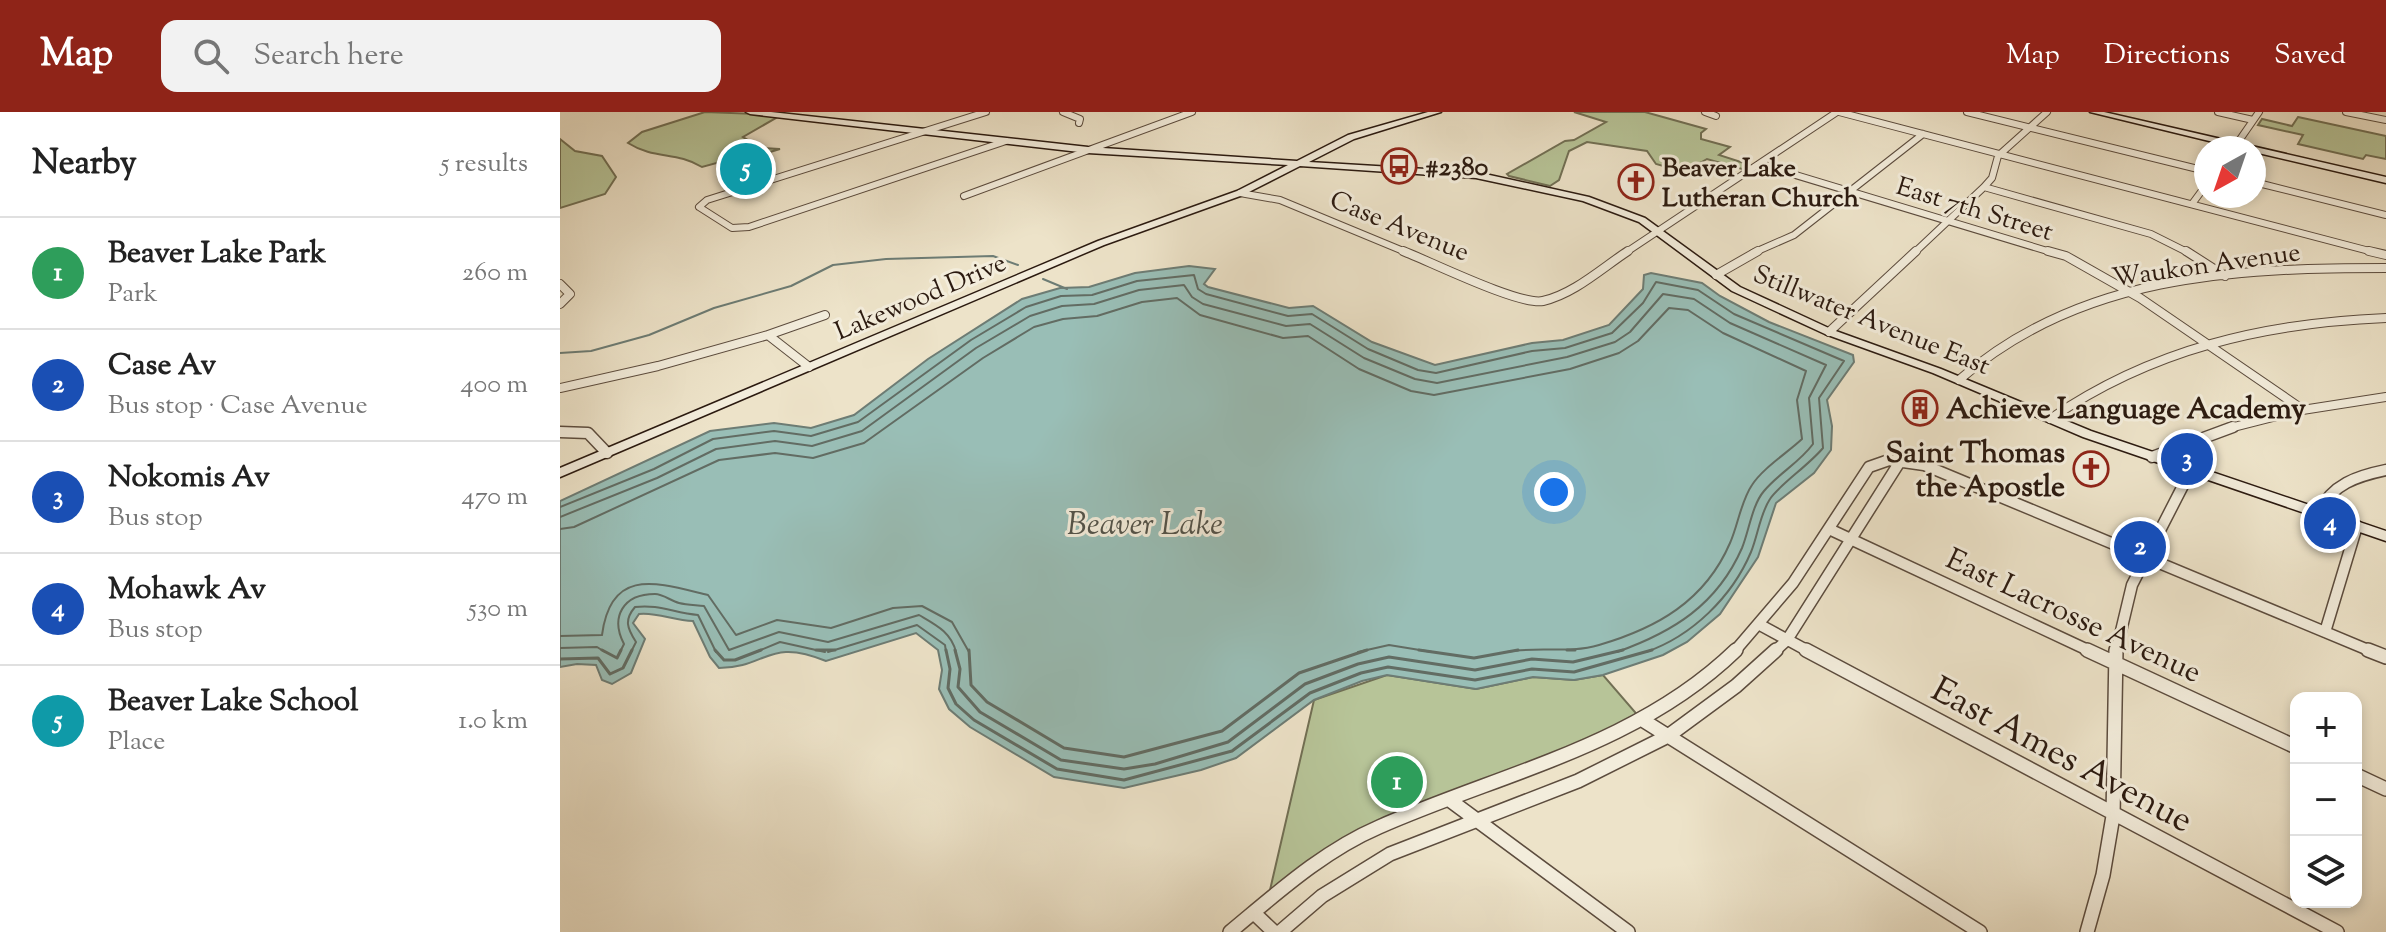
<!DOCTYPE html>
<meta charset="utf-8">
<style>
:root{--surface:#fff;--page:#f2f2f2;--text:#222;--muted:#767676;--line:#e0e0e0;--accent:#8f2418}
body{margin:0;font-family:"Sorts Mill Goudy",serif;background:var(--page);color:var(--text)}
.controls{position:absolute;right:24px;bottom:24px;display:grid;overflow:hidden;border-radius:16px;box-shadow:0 4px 12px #0003}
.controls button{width:72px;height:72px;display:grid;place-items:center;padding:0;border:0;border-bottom:2px solid var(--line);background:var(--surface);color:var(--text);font:40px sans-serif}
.compass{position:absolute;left:1634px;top:24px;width:72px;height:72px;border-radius:50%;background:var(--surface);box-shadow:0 4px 12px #0003;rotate:220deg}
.you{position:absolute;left:994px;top:380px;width:28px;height:28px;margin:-20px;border:6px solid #fff;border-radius:50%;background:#1a73e8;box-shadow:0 0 0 12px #1a73e833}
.badge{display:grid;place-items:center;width:52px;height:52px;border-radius:50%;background:var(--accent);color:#fff;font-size:26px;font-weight:700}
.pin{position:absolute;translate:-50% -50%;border:4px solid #fff;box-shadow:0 2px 8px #0006}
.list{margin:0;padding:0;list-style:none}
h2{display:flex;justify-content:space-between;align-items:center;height:104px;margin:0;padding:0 32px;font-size:34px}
h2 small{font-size:26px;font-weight:400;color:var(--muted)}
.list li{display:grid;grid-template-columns:52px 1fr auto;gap:24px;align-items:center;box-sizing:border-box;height:112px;padding:0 32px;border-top:2px solid var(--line)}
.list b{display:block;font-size:30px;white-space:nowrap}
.list p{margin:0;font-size:26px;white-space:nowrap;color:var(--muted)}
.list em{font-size:26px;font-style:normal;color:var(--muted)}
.icon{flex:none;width:44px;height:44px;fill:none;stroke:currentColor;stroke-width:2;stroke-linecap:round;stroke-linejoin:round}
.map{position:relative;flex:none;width:1826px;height:820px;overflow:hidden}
header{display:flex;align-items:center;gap:48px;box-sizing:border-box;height:112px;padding:0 40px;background:var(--accent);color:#fff}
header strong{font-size:38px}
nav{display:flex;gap:44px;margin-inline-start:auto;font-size:28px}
.search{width:560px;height:72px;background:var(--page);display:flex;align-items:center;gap:20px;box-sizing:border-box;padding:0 28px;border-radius:16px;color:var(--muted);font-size:30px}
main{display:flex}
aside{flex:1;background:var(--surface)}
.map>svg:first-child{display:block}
</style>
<header>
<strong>Map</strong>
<div class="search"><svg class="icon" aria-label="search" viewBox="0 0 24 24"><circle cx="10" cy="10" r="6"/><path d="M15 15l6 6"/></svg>Search here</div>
<nav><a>Map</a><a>Directions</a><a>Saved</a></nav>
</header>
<main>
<aside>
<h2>Nearby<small>5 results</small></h2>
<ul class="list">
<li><span class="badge" style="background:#2e9e5b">1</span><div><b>Beaver Lake Park</b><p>Park</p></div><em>260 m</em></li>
<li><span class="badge" style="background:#1a4fb4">2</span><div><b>Case Av</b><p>Bus stop · Case Avenue</p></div><em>400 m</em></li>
<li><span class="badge" style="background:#1a4fb4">3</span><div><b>Nokomis Av</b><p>Bus stop</p></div><em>470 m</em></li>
<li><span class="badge" style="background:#1a4fb4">4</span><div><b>Mohawk Av</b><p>Bus stop</p></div><em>530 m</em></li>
<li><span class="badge" style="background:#0f9aa8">5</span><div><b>Beaver Lake School</b><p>Place</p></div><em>1.0 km</em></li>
</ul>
</aside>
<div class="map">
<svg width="1826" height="820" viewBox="0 0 1826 820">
<rect width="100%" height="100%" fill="#ede3c9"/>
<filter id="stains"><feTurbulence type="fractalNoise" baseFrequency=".0025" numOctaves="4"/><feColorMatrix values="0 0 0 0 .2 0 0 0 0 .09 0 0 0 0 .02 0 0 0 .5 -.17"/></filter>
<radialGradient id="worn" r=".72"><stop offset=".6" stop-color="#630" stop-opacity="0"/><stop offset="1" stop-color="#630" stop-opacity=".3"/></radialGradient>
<path fill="#b7c498" stroke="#716f54" stroke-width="2" d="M145 0 221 3 183 25 201 36 220 37 166 53 160 50 142 55C116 39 95 48 68 31L82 20Z
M1014 0H1085L1146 17 1141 21V27L1170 35 1159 43 1190 53 1182 57 1147 47 1124 60 1096 52 1087 39 1027 30 1009 39 999 68 990 74 949 64 947 62 1005 29 1014 28 1046 10Z
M1738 5 1826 24V47L1806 43 1803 47 1738 32 1743 23 1698 13 1702 7 1732 14Z
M0 27 15 39 42 44 56 65 45 82 0 96Z
M827 563 916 577 973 565 1014 568 1043 563 1081 607 816 716 710 778 754 588Z"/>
<path fill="#99beb6" stroke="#6d7c74" stroke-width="2" d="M629 154 655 157 644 172 648 175 729 196 753 194 812 230 875 253 972 231 1003 228 1049 213 1083 177 1084 163 1091 161 1142 171 1160 184 1209 210 1293 243 1294 250 1267 288 1272 314 1271 338 1254 361 1216 391 1198 445 1160 502 1127 530 1103 543 1043 563 1014 568 973 565 916 577 827 563 802 569 754 588 676 646 641 658 564 676 494 665 410 615 389 597 379 577 382 558 378 538 356 521 266 549C208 525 207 556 159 556L150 545 133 509C114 509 98 500 79 502L73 511 85 527 71 561 52 572 42 568 36 553 17 552 0 555V389L150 319 214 311 251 316 294 303 368 247 462 187 500 176 529 175 575 161Z"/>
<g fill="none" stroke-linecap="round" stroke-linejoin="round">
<path stroke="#626c63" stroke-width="2" d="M0 395 94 357 153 327 214 319 251 324 298 310 411 228 466 195 501 184 532 183 577 169 634 163 638 177 646 182 728 204 752 202 808 237 858 258 876 261 972 239 1005 236 1052 221 1083 191 1096 170 1138 178 1174 202 1284 249 1259 286 1263 336C1249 353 1218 374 1210 387 1200 402 1198 423 1191 440 1172 485 1132 524 1086 540
M0 405 97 366 156 337 215 329 252 334 302 319 416 236 470 204 502 194 534 192 579 178 624 173 632 185 643 192 726 214 750 212 804 246 855 267 877 271 1007 245 1055 230 1070 220 1103 182 1134 187 1170 211 1266 253 1249 286 1253 332C1239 351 1219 361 1204 379 1192 393 1189 419 1182 436 1157 493 1113 520 1057 540
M0 417 14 415 159 348 215 341 253 346 304 331 423 246 474 215 503 207 537 204 582 190 617 186 640 203 723 226 748 224 799 257 851 279 874 283 1010 257 1059 241 1078 229 1109 196 1128 198 1163 221 1246 259 1237 288 1242 327C1227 341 1203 356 1192 373 1181 389 1178 413 1170 431 1145 489 1097 516 1039 533 1009 542 978 534 947 540
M0 524 42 523C51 454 98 471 148 483L176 523 217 508 271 516 333 496 362 494 392 510 409 540
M0 536 37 535 45 540
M60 540 64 532C50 505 63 482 95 482 103 482 111 489 119 491 127 493 136 493 144 494L169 538 219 520 268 530 359 503C376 513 391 520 396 540
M71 540 76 530C67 516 64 508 75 495 99 492 114 501 138 503L156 540
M196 540 220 530 265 540
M268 540 357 513 385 533 386 540
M798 540 829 533 872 540"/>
<path stroke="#626c63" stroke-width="3" d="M42 538 57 546 61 538
M155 538 164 548H175L201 538
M256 538H275
M386 538 390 557 388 576 396 592 414 608 497 657 564 668 672 639 750 581 801 561 828 555 915 568 972 557 1014 560 1092 538
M395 538 400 557 398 575 420 600 501 648 564 657 595 652 668 630 745 572 798 552 829 545 915 558 972 547 1013 550 1063 538
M409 538 411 573 427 590 504 636 564 645 662 619 739 561 807 538
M859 538 914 546 958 538
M1007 538H1015
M0 547 38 546 50 562 63 556 72 538"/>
<path stroke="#6d7c74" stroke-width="2" d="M483 167 507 177
M0 241 31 239 89 223 154 196 231 174 273 153 326 147 433 144 458 153"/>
<defs>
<path id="street-far3" d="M426 0 147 88 139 95 172 116 189 115 446 29
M503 0 520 7 519 11
M1145 0 1156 4
M1279 0 1817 141
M1407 0 1646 59
M1658 0 1693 8
M1786 0 1826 8
M1674 36 1699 0
M1199 52 1494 141
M1694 70 1826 103
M1424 75 1591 122 1629 141
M680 81 720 88 848 141
M404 84 632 0
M1632 92 1646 73
M1065 141 1277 0
M1193 141 1234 123 1363 22
M1354 141 1424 75 1432 66 1438 44 1487 0"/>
<path id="street-far2" d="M843 139C869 149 960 194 983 189 1014 182 1042 156 1068 139
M1488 139 1506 144 1580 186 1742 297
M1626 139 1665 164
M1809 139 1826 143
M1156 163 1198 139
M0 172 10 182 0 192
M1269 220 1356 139
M208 223 265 203
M1399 268C1519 163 1673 156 1826 156
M0 276 98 254 208 223 249 255
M1490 307C1592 237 1704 211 1826 206
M1666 317 1736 299 1826 285"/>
<path id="street-far1" d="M0 320 28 321 47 341
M1592 345 1673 315
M1758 401C1772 372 1797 364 1826 358
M1269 417 1532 540
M1202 514 1250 540
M1765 520 1797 414
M1174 540 1233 471 1309 355 1329 348 1364 353 1813 540
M1214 540 1227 528 1341 348
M1556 540 1572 473 1631 358"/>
<path id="street" d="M1246 538 1777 820
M1527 538 1736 635
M1808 538 1826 545
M1081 607 1420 820
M1796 663 1826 677
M891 689 1068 820
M694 801 714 820
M670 820C716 782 763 739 819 715 941 661 1077 634 1176 538
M720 820 762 784 830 742 1018 669 1108 624 1176 574 1216 538
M1527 820 1543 763 1553 704 1556 538"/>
<path id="secondary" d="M186 0H211L528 35 737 49 788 23 868 0H881L794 27 749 50 916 60 1029 85 1085 106 1180 175 1273 218 1381 257 1531 319 1826 419V429L1523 325 1373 261 1265 222 1172 179 1079 110 1023 89 916 66 740 54 683 83 544 133 0 365V356L538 129 677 79 728 53 528 41 190 2Z
M1530 0H1544L1826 65V71L1694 40V36H1678Z"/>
</defs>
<use href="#street-far3" stroke="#5c4c3e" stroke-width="8"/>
<use href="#street-far2" stroke="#5c4c3e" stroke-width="10"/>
<use href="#street-far1" stroke="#5c4c3e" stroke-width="13"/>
<use href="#street" stroke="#5c4c3e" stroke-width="16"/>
<use href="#secondary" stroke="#2b1a10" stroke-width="3"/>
<use href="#street-far3" stroke="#f3eddc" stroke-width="6"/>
<use href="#street-far2" stroke="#f3eddc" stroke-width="8"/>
<use href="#street-far1" stroke="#f3eddc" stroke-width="10"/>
<use href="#street" stroke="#f3eddc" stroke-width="13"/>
<use href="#secondary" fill="#f3eddc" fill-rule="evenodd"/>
</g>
<defs>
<symbol id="bus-ring" viewBox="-11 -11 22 22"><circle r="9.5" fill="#f3eddc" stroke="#8f2418" stroke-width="1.5"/><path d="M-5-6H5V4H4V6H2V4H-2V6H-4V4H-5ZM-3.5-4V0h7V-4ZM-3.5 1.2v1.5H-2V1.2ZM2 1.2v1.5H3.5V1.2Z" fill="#8f2418"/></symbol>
<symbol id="church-ring" viewBox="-11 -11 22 22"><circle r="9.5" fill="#f3eddc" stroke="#8f2418" stroke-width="1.5"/><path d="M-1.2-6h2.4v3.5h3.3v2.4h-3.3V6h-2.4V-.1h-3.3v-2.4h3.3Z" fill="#8f2418"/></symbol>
<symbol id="building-ring" viewBox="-11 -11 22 22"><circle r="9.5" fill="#f3eddc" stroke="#8f2418" stroke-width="1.5"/><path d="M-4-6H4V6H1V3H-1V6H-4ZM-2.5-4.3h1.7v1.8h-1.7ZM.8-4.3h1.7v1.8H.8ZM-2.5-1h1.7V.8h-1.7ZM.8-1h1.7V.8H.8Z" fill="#8f2418"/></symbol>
</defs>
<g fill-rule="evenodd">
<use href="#bus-ring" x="819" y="34" width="40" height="40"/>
<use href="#church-ring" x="1056" y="50" width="40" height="40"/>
<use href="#building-ring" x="1340" y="276" width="40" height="40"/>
<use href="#church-ring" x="1511" y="337" width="40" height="40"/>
</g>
<g text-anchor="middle" stroke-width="6" stroke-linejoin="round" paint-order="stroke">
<g font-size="26" font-weight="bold" fill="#2b1a10" stroke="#f3eddc" text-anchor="start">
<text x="865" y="63">#2380</text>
<text x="1102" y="64">Beaver Lake<tspan x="1102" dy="30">Lutheran Church</tspan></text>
</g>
<g font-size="26" fill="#2b1a10" stroke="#f3eddc">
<text transform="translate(1415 96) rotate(17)" y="9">East 7th Street</text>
<text transform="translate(840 113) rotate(22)" y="9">Case Avenue</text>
<text transform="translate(1646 152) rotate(-8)" y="9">Waukon Avenue</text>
<text transform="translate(360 184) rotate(-23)" y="9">Lakewood Drive</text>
<text transform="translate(1312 207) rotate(22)" y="9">Stillwater Avenue East</text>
</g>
<g font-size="30" font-weight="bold" fill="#2b1a10" stroke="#f3eddc" text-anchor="start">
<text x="1386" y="306">Achieve Language Academy</text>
<text x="1505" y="350" text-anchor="end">Saint Thomas<tspan x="1505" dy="34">the Apostle</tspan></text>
</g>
<g font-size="30" fill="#2b1a10" stroke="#f3eddc">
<text transform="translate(1514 503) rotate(25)" y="10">East Lacrosse Avenue</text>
</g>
<g font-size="32" font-style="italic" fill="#52534a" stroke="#f3eddc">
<text x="585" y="422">Beaver Lake</text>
</g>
<g font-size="36" fill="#2b1a10" stroke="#f3eddc">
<text transform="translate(1503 641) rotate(28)" y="13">East Ames Avenue</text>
</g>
</g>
<rect width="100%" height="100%" filter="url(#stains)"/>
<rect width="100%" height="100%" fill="url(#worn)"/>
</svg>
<div class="controls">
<button>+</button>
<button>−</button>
<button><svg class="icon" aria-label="layers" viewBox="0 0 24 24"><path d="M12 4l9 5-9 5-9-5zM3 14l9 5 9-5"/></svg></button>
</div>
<svg class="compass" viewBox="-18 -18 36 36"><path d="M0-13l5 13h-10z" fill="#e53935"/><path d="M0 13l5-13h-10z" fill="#767676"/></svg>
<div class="you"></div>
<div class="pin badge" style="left:837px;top:670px;background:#2e9e5b">1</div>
<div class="pin badge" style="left:1580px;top:435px;background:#1a4fb4">2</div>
<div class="pin badge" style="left:1627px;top:347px;background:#1a4fb4">3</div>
<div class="pin badge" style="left:1770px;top:411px;background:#1a4fb4">4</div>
<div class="pin badge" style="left:186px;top:57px;background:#0f9aa8">5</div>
</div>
</main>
